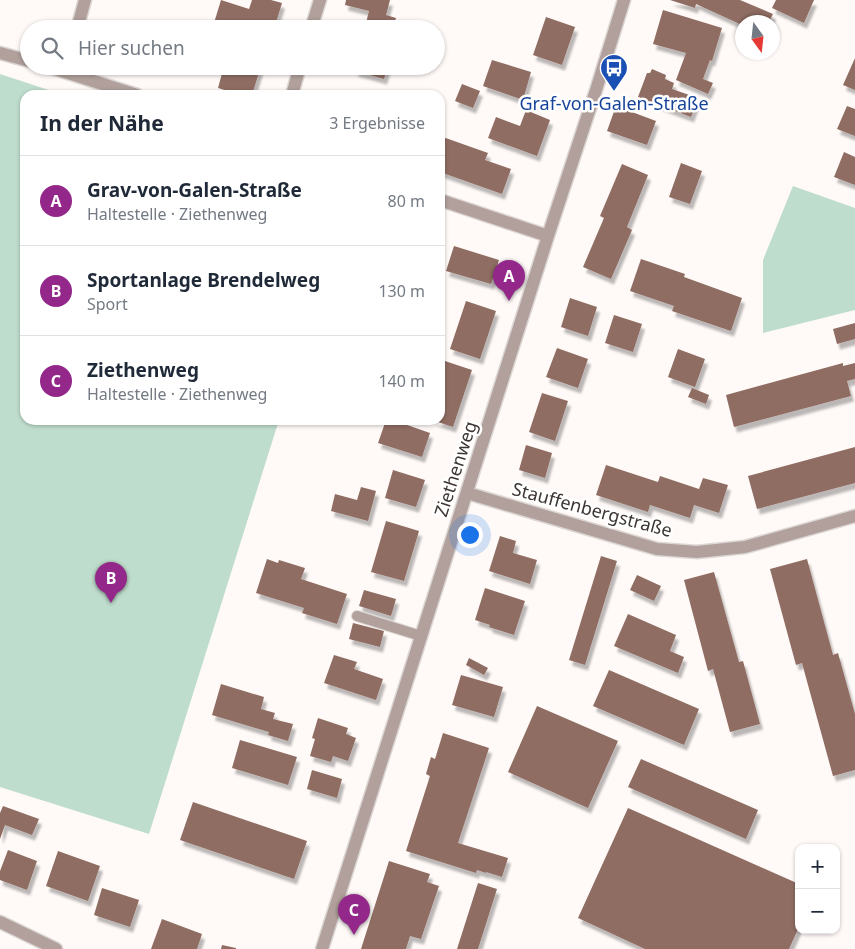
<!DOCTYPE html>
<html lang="de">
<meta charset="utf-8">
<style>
:root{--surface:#fff;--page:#f6f6f7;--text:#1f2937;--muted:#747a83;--line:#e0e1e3;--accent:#93288a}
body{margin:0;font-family:"Noto Sans",sans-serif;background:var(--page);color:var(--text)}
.controls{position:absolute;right:15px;bottom:15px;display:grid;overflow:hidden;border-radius:10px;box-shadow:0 1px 4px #0004}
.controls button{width:45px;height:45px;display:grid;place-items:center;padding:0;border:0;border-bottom:1px solid var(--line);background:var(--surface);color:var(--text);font:25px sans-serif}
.compass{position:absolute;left:735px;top:15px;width:45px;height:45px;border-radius:50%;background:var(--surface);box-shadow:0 1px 4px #0004;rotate:165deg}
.you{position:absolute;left:469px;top:534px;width:18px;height:18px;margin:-12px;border:4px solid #fff;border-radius:50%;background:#1a73e8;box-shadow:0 0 0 8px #1a73e833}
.badge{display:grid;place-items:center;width:32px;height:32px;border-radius:50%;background:var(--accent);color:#fff;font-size:16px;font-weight:700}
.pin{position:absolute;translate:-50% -41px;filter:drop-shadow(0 1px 2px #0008)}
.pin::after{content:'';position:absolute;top:26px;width:18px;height:15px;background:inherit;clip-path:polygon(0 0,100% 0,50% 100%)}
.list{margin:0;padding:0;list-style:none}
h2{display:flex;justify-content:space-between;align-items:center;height:65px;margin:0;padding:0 20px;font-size:21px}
h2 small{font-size:16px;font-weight:400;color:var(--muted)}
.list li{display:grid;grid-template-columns:32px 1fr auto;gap:15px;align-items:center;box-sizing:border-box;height:90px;padding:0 20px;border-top:1px solid var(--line)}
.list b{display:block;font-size:19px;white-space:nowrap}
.list p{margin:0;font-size:16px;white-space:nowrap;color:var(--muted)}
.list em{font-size:16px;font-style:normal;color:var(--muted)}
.icon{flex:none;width:28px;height:28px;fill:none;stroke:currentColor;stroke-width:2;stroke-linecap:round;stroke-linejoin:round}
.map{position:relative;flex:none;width:855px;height:949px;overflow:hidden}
.search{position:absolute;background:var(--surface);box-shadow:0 1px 4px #0004;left:20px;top:20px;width:425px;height:55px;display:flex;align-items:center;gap:12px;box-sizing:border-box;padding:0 18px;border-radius:28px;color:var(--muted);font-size:19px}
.panel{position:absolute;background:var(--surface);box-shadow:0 1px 4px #0004;left:20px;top:90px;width:425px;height:335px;border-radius:15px}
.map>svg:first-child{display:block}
</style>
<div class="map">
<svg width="855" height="949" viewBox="0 0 855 949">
<defs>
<filter id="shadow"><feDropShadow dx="3" dy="5.5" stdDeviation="1" flood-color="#0004"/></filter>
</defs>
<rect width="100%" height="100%" fill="#fffaf8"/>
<path fill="#bfddcd" d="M0 74 64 95H25V420H279L149 834 0 787Z
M793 186 855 208V310L763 333V260Z"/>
<path fill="#8f6d62" filter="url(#shadow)" d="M221 0 249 9 252 0H271L282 3 274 29H263L234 20 232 28 214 23Z
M346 0H390L386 15 396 18 393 29H388L366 23 369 11 345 5Z
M670 0H740L773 14 769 22H742V25L696 4 695 8Z
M776 0H814L804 23 772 8Z
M663 10 722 28 712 61 710 60 703 79 713 83 708 94 676 80 686 53 653 44Z
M546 17 575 27 562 65 533 55Z
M855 58V90L843 85Z
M492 60 531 72 523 100 483 86Z
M224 66H261L252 95H243L218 88Z
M357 66H388L384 79 355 71Z
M652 69 666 75 665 79 674 83 672 89 698 98 691 117 638 97 647 73H650Z
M462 84 480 91 473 108 455 101Z
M332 90 337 92 335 95H330Z
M616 106 656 121 647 145 607 131Z
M847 106 855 109V136L837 129Z
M526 110 550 120 537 156 488 138 496 117 520 126Z
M440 136 488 153 485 160 511 169 502 194 440 172Z
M844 152 855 157V185L834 177Z
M681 163 702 171 690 204 669 197Z
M622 164 648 175 627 227 632 230 611 279 583 267 604 218 600 216Z
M454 246 499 260 491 284 446 271Z
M641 259 685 274 684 277 742 298 731 331 672 311 674 306 630 291Z
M570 298 597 307 588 336 561 327Z
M466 301 496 311 480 359 450 349Z
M614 315 642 324 633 352 605 343Z
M855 323V339L837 344 833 329Z
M557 348 588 359 578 388 546 377Z
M678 349 705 359 695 387 668 377Z
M445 361 472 370 453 427 432 420H440V362L444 364Z
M843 363V366L855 363V379L847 381 851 396 734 427 726 395Z
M692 388 709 395 706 404 688 397Z
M542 393 568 401 555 441 529 432Z
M386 420H404L408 421 407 425 430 433 422 457 378 443Z
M526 445 552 453 545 478 519 470Z
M855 447V483L757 509 748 476Z
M606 465 658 482 660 476 699 489 703 478 728 485 719 513 694 505 690 518 650 505 648 512 596 495Z
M393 470 425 480 416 507 385 498Z
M361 487 376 491 368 521 331 511 335 494 357 500Z
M386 521 419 531 404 581 371 572Z
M500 536 516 541 513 553 537 560 530 584 489 571Z
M601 556 617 561 585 665 569 660Z
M267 559 278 563 279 560 305 568 301 579 347 594 337 624 302 613 304 608 256 593Z
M807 559 833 655 838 653 855 714V770L833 776 802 663 796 665 770 569Z
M714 572 739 662 743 661 760 724 730 732 713 669 708 671 684 580Z
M637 575 661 586 654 601 630 590Z
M485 588 525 601 514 635 489 627 490 625 475 620Z
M364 590 396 599 391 616 359 606Z
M628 614 676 635 670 651 684 657 678 673 614 646Z
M353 623 384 631 380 647 349 639Z
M334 655 357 662 354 669 383 679 376 700 324 683Z
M469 658 488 668 484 675 466 665Z
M609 670 699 709 684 745 593 706Z
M461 675 503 687 494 717 452 705Z
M221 684 264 697 261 709 275 713 273 719 293 724 288 741 268 735 269 732 212 715Z
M537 706 618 741 588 808 508 772Z
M318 718 348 728 346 734 356 738 348 761 333 756 331 762 310 756 315 739 312 738Z
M443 733 489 748 458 843 508 858 502 877 486 872V873L477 870 476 873 406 851 430 776 426 774 431 757 435 759Z
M240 740 297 757 288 785 232 768Z
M641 759 758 810 746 839 628 787Z
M312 770 342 779 337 798 307 789Z
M193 802 307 841 294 879 180 840Z
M3 806 39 819 32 835 5 825 0 839V813Z
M628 808 799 884V927L789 949H645L578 918Z
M8 850 37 861 27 890 0 880V871Z
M58 851 100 866 88 901 46 886Z
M389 861 430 874 427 882 439 886 421 939 410 936 406 949H361Z
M478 883 497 889 478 949H457Z
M102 888 139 900 130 927 94 915Z
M162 919 202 934 197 949H151Z
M222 945 236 948V949H221Z"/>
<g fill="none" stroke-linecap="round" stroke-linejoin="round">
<defs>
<path id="service" d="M357 616 421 636"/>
<path id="minor" d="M77 29 85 0
M311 29 320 0
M0 53 29 61
M46 66 137 95
M292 95 300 66
M440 200 548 236
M467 493 657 549 697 552 745 547 855 516
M0 922 56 949
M322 949 548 236 597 87 624 0"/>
</defs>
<use href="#service" stroke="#dcd7d4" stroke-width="12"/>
<use href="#minor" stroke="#dcd7d4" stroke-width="15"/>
<use href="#service" stroke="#b1a09c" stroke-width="10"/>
<use href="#minor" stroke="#b1a09c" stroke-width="12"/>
</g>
<defs>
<symbol id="bus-pin" viewBox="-11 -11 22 30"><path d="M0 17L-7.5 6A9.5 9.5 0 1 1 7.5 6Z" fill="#1a4fb4" stroke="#fff"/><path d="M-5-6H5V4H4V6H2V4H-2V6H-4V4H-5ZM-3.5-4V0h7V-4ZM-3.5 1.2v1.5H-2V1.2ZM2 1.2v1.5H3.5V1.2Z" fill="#fff"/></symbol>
</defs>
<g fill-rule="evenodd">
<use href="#bus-pin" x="598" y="52" width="32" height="43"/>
</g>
<g text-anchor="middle" stroke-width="5" stroke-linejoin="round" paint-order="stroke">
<g font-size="18" fill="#164399" stroke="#fff">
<text x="614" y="110">Graf-von-Galen-Straße</text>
</g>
<g font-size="18" fill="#3d3531" stroke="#fff">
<text transform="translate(456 469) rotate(-72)" y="6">Ziethenweg</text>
<text transform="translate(592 510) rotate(15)" y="6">Stauffenbergstraße</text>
</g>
</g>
</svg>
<div class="controls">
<button>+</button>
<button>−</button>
</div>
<svg class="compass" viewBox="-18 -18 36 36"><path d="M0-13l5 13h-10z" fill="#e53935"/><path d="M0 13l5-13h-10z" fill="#747a83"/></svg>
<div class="you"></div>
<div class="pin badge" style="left:509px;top:301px">A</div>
<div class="pin badge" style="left:111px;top:603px">B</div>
<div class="pin badge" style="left:354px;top:935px">C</div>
<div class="search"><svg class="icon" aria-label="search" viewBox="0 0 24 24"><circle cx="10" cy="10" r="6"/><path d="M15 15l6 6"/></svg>Hier suchen</div>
<section class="panel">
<h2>In der Nähe<small>3 Ergebnisse</small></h2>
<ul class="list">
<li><span class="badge">A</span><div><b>Grav-von-Galen-Straße</b><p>Haltestelle · Ziethenweg</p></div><em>80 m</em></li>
<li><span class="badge">B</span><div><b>Sportanlage Brendelweg</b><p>Sport</p></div><em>130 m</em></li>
<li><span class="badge">C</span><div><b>Ziethenweg</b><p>Haltestelle · Ziethenweg</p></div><em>140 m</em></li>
</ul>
</section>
</div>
